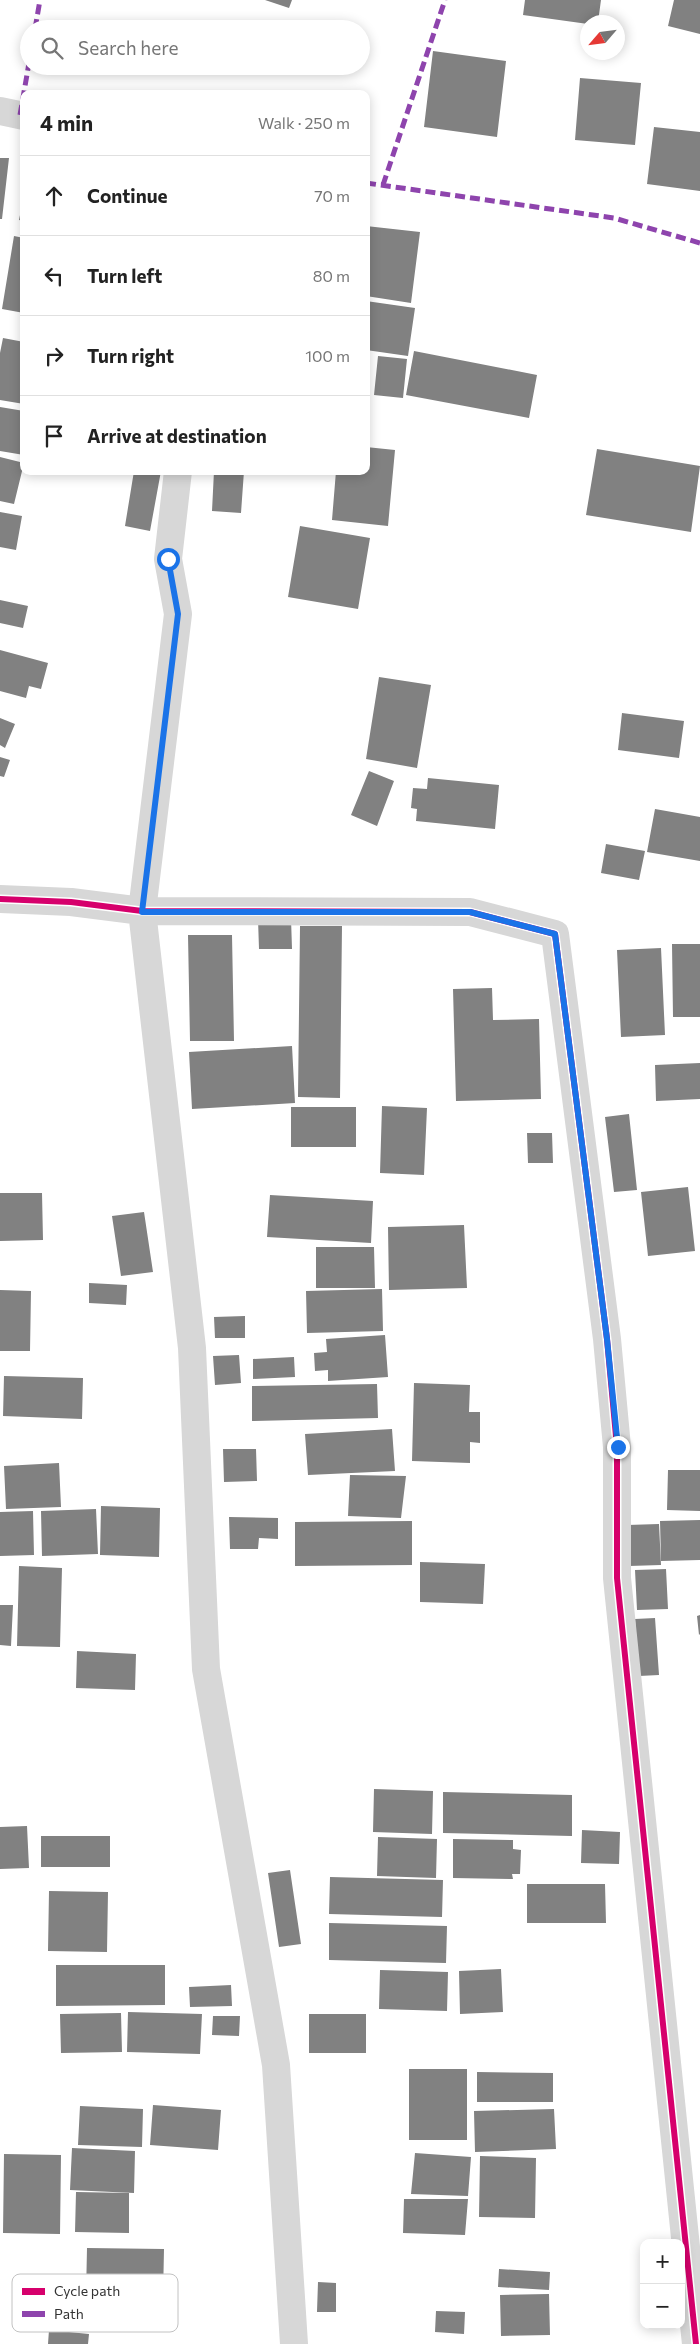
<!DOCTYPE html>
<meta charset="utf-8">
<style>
:root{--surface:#fff;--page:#f2f2f2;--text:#222;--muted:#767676;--line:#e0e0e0}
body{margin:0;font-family:Commissioner,sans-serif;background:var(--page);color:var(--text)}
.controls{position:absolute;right:15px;bottom:15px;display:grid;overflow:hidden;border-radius:10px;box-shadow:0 2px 12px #0003}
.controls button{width:45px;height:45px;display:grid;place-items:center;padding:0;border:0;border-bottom:1px solid var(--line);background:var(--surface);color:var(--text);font:25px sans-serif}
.compass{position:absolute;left:580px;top:15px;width:45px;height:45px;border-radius:50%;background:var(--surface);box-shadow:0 2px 12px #0003;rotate:242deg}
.stop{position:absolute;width:15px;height:15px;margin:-11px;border:4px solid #1a73e8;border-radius:50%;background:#fff}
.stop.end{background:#1a73e8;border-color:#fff;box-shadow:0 1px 5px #0008}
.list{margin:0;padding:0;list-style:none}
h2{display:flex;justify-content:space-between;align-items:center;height:65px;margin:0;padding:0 20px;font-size:21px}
h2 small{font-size:16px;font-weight:400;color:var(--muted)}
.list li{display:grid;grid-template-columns:32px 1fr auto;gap:15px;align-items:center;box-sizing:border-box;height:80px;padding:0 20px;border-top:1px solid var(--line)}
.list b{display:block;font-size:19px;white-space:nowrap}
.list em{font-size:16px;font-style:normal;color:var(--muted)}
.icon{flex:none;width:28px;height:28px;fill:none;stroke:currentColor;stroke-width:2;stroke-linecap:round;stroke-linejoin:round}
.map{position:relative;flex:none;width:700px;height:2344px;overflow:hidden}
.search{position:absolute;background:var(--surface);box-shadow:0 2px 12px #0003;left:20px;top:20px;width:350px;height:55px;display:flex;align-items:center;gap:12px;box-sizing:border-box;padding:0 18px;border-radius:28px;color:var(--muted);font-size:19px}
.panel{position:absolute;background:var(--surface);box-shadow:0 2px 12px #0003;left:20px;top:90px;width:350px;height:385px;border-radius:10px}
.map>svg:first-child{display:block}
</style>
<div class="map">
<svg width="700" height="2344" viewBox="0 0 700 2344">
<rect width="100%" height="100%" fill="#fff"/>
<path fill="#818181" d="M265 0H292L289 8Z
M525 0H601L598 22 588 24 523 15Z
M674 0H700V34L668 26Z
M433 51 506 61 497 137 424 127Z
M580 78 641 83 635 145 575 140Z
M654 127 700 132V191L647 184Z
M0 158H9L2 219H0Z
M23 200 24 201V221L19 220Z
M366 226 420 232 411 303 366 296Z
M14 236 24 238V313L2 309Z
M366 301 415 308 408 356 366 350Z
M3 338 24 342V404L0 400V353Z
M414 351 537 375 529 418 406 395Z
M378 356 407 359 403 398 374 395Z
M0 407 24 411V455L0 451Z
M366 447 395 450 388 526 332 520 336 471H366Z
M597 449 700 466 691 532 586 515Z
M0 457 24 463 14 504 0 501Z
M134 471H161L150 531 125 526Z
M214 471H244L241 513 212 511Z
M0 512 22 516 16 550 0 547Z
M300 526 370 538 358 609 288 597Z
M0 600 28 606 23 628 0 623Z
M0 650 48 663 41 689 29 686 26 698 0 691Z
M379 677 431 685 417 768 366 759Z
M622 713 684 721 679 758 618 750Z
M0 718 15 724 5 748 0 745Z
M0 757 10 760 4 777 0 776Z
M369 771 394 781 377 826 351 815Z
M428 778 499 785 495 829 416 821 417 809 411 808 413 788 427 789Z
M655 809 700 817V861L647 852Z
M606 844 645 851 639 880 601 873Z
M291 918 292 949H259L258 919Z
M300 926H342L340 1098 298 1097Z
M188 935H232L234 1041H190Z
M672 944H700V1017H673Z
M661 948 665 1035 621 1037 617 950Z
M492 988 493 1020 539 1019 541 1099 456 1101 453 989Z
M292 1046 295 1103 192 1109 189 1052Z
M700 1063V1099L656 1101 655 1065Z
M382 1106 427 1108 424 1175 380 1173Z
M291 1107H356V1147H291Z
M629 1114 637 1190 614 1192 605 1117Z
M527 1133H552L553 1163H528Z
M688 1187 695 1251 648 1256 641 1192Z
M0 1193H42L43 1240 0 1241Z
M270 1195 373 1201 371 1243 267 1237Z
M144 1212 153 1272 121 1276 112 1216Z
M464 1225 467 1288 389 1290 388 1227Z
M316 1247H374L375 1288H316Z
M89 1283 127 1285 126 1305 89 1303Z
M382 1289 383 1331 307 1333 306 1291Z
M0 1290 31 1291 30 1351H0Z
M245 1316V1338H215L214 1317Z
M385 1335 388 1377 328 1381V1370L315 1371 314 1353 327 1352 326 1339Z
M239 1355 241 1383 215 1385 213 1356Z
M294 1357 295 1377 253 1379V1359Z
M4 1376 83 1378 82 1419 3 1416Z
M414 1383 470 1385 469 1412H480V1443L470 1442V1463L412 1461Z
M377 1384 378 1418 252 1421V1386Z
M392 1429 395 1471 308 1475 305 1434Z
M223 1449H256L257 1481 224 1482Z
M59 1463 61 1507 6 1509 4 1466Z
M668 1470H700V1511L667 1510Z
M350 1475 406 1476 401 1518 348 1516Z
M101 1506 160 1508 159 1557 100 1555Z
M96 1509 98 1554 42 1556 41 1511Z
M33 1511 34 1555 0 1556V1512Z
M229 1517 278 1518V1539L259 1538 258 1549H230Z
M700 1520V1560L661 1561 660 1521Z
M412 1521V1565L295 1566V1522Z
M659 1524 661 1565 629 1566 627 1525Z
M420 1562 485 1564 483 1604 420 1602Z
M19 1566 62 1568 60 1647 17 1646Z
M666 1569 668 1609 637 1610 635 1570Z
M0 1605H13L11 1646 0 1645Z
M700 1615V1634L699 1635 697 1616Z
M655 1618 659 1675 639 1676 635 1619Z
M77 1651 136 1654 135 1690 76 1688Z
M374 1789 433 1791 432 1834 373 1832Z
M443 1792 572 1795V1836L443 1833Z
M27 1826 29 1868 0 1869V1827Z
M582 1830 620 1832 619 1864 581 1863Z
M41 1836H110V1867H41Z
M378 1837 437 1839 436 1878 377 1876Z
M453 1839 513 1840V1849L521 1850 520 1874H512L513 1879 453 1878Z
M290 1870 301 1944 279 1947 268 1873Z
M330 1877 443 1880 442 1917 329 1914Z
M527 1884H605L606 1923H527Z
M49 1891 108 1892 107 1952 48 1951Z
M329 1923 447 1926 446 1963 329 1960Z
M56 1965H165V2005L56 2006Z
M501 1969 503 2012 460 2014 459 1971Z
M380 1970 448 1972 447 2011 379 2009Z
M231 1985 232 2006 190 2007 189 1987Z
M128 2012 202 2014 200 2054 127 2052Z
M121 2013 122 2052 61 2053 60 2014Z
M309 2014H366V2053H309Z
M213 2016H240L239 2036 212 2035Z
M409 2069H467V2140H409Z
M477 2072 553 2073V2102H477Z
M153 2105 221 2110 218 2150 150 2145Z
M80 2106 143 2109 142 2147 78 2145Z
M554 2109 556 2149 475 2152 474 2111Z
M72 2148 135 2151 134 2193 70 2190Z
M415 2153 471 2157 468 2196 411 2194Z
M4 2154 61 2155 60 2234 3 2233Z
M480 2156 536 2158 535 2218 479 2217Z
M76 2192 129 2193V2233L75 2232Z
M404 2199H468L465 2235 403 2233Z
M87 2248 164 2249 163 2297 86 2296Z
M499 2269 550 2272 549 2290 498 2287Z
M318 2282 336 2283V2312H317Z
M549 2294 550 2335 501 2336 500 2295Z
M436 2311 465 2312 464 2334 435 2332Z
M49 2330 89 2334 88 2344H48Z"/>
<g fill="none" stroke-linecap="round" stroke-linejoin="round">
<path stroke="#d7d7d7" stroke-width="28" d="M0 111 24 116
M178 471 168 559 178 614 142 911 192 1348 206 1669 276 2065 294 2344
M0 899 71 902 142 911 470 912 555 934 607 1339 617 1447V1578L696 2344"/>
<path stroke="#8e44ad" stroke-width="5" stroke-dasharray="10 5" stroke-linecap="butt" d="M35 29 40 0
M20 115 29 63
M366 183 614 218 700 243
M383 185 445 0"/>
<defs>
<path id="cycleway" d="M0 899 71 902 142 911 470 912 555 934 607 1339 617 1447V1578L696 2344"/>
</defs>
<use href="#cycleway" stroke="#fff" stroke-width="9"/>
<use href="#cycleway" stroke="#d6006c" stroke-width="6"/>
</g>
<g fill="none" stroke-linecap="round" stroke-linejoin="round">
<path stroke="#1a73e8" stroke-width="6" d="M168 559 178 614 142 912H470L555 934 607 1339 618 1447"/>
</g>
<rect x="12" y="2274" width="166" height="58" rx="8" fill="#fff" stroke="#c2c2c2" stroke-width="1"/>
<rect x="22" y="2288" width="23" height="7" fill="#d6006c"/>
<rect x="22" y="2311" width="23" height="6" fill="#8e44ad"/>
<g font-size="14" fill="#333">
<text x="54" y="2296">Cycle path</text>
<text x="54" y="2319">Path</text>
</g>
</svg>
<div class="controls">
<button>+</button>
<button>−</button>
</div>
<svg class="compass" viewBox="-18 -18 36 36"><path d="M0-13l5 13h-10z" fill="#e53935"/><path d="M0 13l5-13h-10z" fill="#767676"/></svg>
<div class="stop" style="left:168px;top:559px"></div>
<div class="stop end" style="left:618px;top:1447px"></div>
<div class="search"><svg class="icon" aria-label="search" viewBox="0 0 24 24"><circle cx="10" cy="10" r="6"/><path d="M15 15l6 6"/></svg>Search here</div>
<section class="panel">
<h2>4 min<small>Walk · 250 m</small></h2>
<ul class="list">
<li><svg class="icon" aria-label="ahead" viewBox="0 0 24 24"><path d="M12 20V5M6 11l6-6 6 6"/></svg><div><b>Continue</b></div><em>70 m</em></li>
<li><svg class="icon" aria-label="left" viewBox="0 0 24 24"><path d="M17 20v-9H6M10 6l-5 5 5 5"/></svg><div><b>Turn left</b></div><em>80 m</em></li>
<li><svg class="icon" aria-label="right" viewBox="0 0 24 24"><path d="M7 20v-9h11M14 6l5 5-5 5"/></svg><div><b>Turn right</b></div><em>100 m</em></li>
<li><svg class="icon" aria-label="arrive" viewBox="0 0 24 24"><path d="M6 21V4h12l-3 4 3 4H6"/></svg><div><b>Arrive at destination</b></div></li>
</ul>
</section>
</div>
